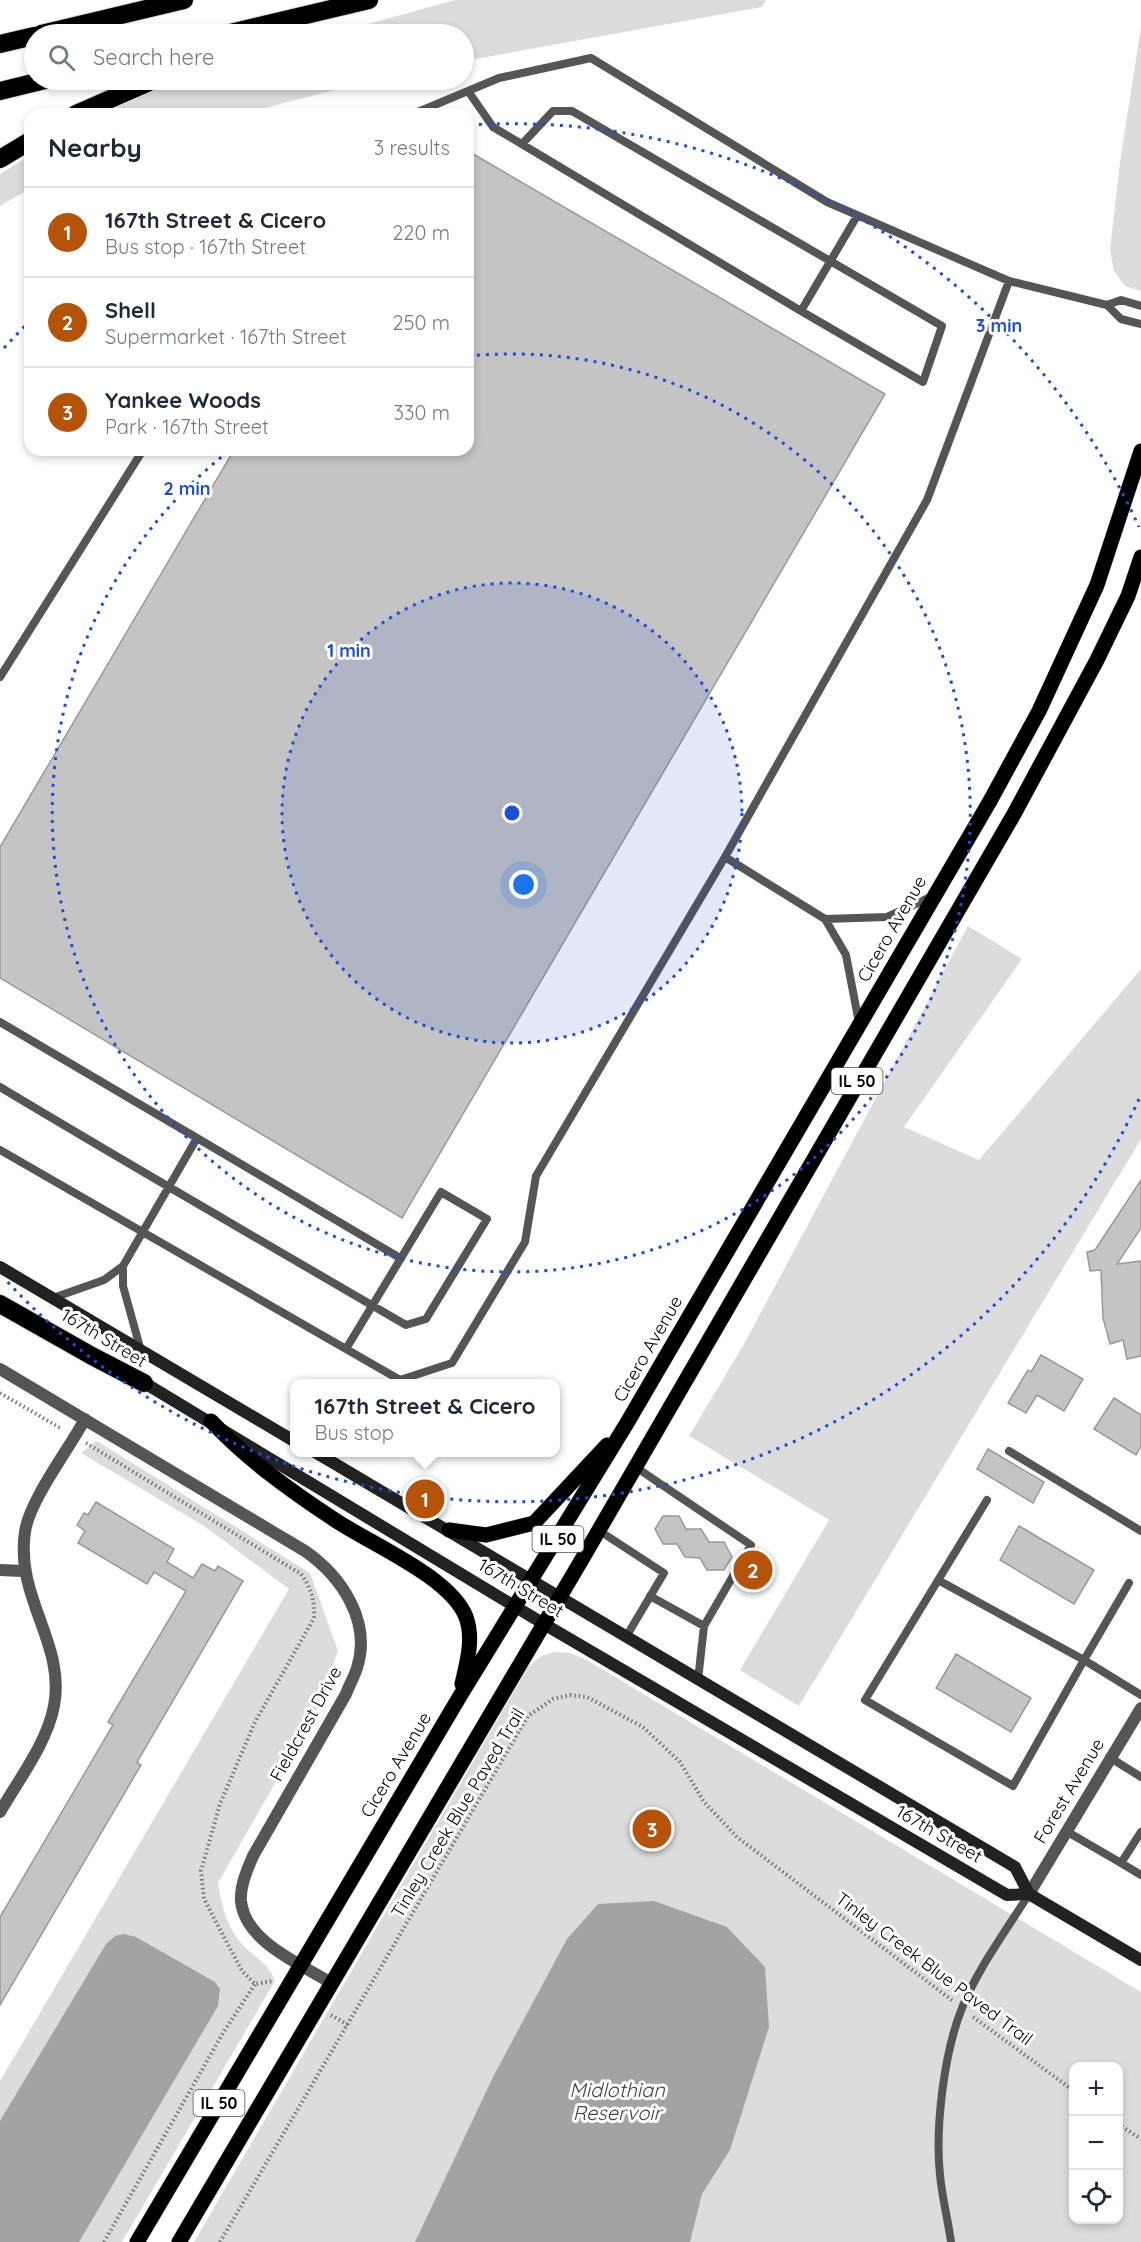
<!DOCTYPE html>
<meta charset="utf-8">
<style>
:root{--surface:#fff;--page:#f6f6f7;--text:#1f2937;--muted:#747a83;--line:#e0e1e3;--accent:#b45309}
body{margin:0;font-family:Quicksand,sans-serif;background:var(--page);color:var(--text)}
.controls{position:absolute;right:18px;bottom:18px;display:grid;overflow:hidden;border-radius:12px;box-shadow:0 3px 9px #0003}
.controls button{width:54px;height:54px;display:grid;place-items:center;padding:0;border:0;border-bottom:2px solid var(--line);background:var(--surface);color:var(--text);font:30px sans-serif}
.you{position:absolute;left:524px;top:885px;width:21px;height:21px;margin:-15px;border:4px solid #fff;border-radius:50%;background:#1a73e8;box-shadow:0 0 0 9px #1a73e833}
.badge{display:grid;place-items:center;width:39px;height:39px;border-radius:50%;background:var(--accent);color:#fff;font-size:20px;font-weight:700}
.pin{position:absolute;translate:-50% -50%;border:3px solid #fff;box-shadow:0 2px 6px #0006}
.popup{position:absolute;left:290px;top:1379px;width:270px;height:78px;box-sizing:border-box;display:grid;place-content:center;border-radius:12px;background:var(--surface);filter:drop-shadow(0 2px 4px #0005);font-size:20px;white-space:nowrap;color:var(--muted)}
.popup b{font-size:22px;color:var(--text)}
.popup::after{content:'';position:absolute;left:50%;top:100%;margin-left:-12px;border:12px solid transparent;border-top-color:var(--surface)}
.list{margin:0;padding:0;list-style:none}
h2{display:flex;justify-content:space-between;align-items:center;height:78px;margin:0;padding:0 24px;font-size:26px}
h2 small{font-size:20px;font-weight:400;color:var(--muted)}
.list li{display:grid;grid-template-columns:39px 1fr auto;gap:18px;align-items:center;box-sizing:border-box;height:90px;padding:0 24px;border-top:2px solid var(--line)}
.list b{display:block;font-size:22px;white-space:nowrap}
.list p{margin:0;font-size:20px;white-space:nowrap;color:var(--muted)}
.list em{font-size:20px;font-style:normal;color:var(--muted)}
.icon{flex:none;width:33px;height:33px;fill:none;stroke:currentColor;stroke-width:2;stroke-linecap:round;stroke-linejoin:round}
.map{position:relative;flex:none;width:1141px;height:2242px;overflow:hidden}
.search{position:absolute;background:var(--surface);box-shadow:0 3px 9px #0003;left:24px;top:24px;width:450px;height:66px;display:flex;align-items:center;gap:15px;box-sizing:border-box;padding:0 21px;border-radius:33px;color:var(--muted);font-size:22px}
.panel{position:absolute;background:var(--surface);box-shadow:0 3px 9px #0003;left:24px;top:108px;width:450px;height:348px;border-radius:18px}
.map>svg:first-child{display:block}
</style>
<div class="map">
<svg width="1141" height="2242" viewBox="0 0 1141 2242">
<rect width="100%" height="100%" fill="#fff"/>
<path fill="#dcdcdc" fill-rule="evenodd" d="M455 0H766L762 7 464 61V34H332Z
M1141 27V291L1125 286 1114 271 1110 250 1120 162Z
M180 80H374L241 114H100Z
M30 155V189L0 206V174Z
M968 926 1022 959 904 1127 979 1160 1141 969V1139L799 1706 740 1670 829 1520 689 1436 744 1344Z
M97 1441 310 1573 338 1651 314 1715 218 1883C222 1908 228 1932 248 1950 260 1961 269 1965 275 1981L122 2242H0V2081L289 1589 204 1526 81 1453Z
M555 1652 570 1653 585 1659 1141 1992V2242H194L528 1667 541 1656ZM1074 2066H1118V2220H1074Z"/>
<path fill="#a3a3a3" d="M654 1901 727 1927 765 1967 769 2027 730 2150 702 2194 690 2242H415L494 2075 567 1939 598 1904Z
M124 1934 136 1937 215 1982 220 1989 218 2006 79 2242H0V2121L106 1944 115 1936Z"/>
<path fill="#c4c4c4" stroke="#999" stroke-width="1.5" d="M468 151 885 394 402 1218 0 978V847L234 450H468Z
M1141 1180V1228L1117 1264 1141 1261V1356L1127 1359 1123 1340 1110 1344 1103 1318 1101 1270 1090 1271 1087 1252 1095 1250Z
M1041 1355 1083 1379 1064 1411 1037 1395 1026 1413 1008 1403 1028 1370 1031 1372Z
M1114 1398 1141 1415V1446L1136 1455 1094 1429Z
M988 1449 1044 1482 1033 1503 977 1469Z
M96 1502 174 1549 167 1562 193 1578 202 1564 215 1571 218 1566 243 1581 137 1762 141 1765 0 2005V1917L113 1725 108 1722 186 1591 154 1572 147 1584 78 1543 85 1531 77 1525 84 1513 88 1515Z
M663 1516H679L686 1529H701L709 1542H724L732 1557 724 1570H707L700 1558 685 1557 677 1544H663L655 1529Z
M1019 1526 1094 1570 1074 1604 1000 1560Z
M956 1654 1031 1698 1011 1732 936 1688Z"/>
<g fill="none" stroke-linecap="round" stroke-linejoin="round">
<defs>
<path id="primary" d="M211 1421C247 1459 288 1489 332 1518 368 1543 450 1576 466 1617 474 1639 467 1662 462 1684
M449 1530 486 1535 534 1523 607 1445
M137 2242 460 1696 627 1423 990 801 1039 711 1097 585 1141 451
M179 2242 581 1561 1014 814 1097 660 1128 596 1141 557"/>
<path id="motorway" d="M41 34 184 0
M226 34 369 0
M0 44 34 36
M0 91 45 80
M76 114 154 80
M0 159 30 141
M0 1304 92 1356 144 1383"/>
</defs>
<use href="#primary" stroke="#dbdbdb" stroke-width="16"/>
<use href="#motorway" stroke="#dbdbdb" stroke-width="20"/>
<path stroke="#777" stroke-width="4" stroke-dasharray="1.5 3" stroke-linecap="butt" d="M0 1393 62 1429
M86 1443 301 1574C311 1588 315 1600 314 1618L255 1722 220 1804 201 1871 204 1899 242 1971 255 1984 273 1981
M331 2015 348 2025
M973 2017 1074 2091
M1118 2124 1141 2139
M104 2242 223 2033 255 1984
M220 2242 528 1716 553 1699 570 1695 587 1697 643 1727 680 1762 704 1802 737 1837 953 2001"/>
<path stroke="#555" stroke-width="8" d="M468 91 493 127 801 311 857 216
M413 114 499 78 591 58 827 202 1009 281 1107 305 1121 300 1141 306
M522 144 553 111H572L942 326 923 382 801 311
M1107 305 1121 319 1141 324
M0 677 143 450
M825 919 725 857 927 500 1009 281
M0 1022 197 1138 123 1266
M859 1023 846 955 825 919 887 917 933 896
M0 1087C135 1168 270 1246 406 1325L426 1319 487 1219 441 1192 346 1349
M197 1138 400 1258
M0 1150 400 1380 452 1363 525 1242 536 1176 725 857
M53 1298 104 1280 123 1266V1286L141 1351
M1009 1451 1141 1531
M634 1466 751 1545 704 1626 698 1680
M987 1500 865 1700 1013 1786 1084 1660 1141 1695
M598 1530 664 1573 626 1637
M938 1580 1084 1660 1129 1583
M650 1596 704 1626
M1109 1757 1141 1777
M1066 1831 1121 1863
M1141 1832 1121 1863 1141 1875
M951 2242C948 2220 942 2197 940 2175 935 2127 944 2053 962 2008 978 1968 1006 1931 1029 1894"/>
<path stroke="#555" stroke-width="12" d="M0 1369 305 1551C341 1576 372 1621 357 1668 354 1677 349 1686 346 1694L253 1856C247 1870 240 1886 241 1901 245 1942 301 1964 331 1983
M0 1570 23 1571
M0 1812C19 1779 47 1743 54 1706 66 1644 15 1598 25 1532 29 1501 69 1449 85 1419
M1029 1894 1141 1708"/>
<path stroke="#222" stroke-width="12" d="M0 1267 294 1441
M138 1379 544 1624 1007 1895 1029 1894 1141 1960
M315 1452 1015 1867 1029 1894"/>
<use href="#primary" stroke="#000" stroke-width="15"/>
<use href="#motorway" stroke="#000" stroke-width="18"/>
</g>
<circle cx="512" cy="813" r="230" fill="#1d4ed8" fill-opacity=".12"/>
<g fill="none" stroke="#1d4ed8" stroke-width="3" stroke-dasharray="3 6">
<circle cx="512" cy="813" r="230"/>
<path d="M468 356A459 459 0 1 1 229 451"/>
<path d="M1139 1099A689 689 0 0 1 4 1278M4 348A689 689 0 0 1 29 322M470 125A689 689 0 0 1 1139 527"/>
</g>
<g text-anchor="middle" stroke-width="6" stroke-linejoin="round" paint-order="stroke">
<g fill="#fff" stroke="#4c4c4c" stroke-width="1.5">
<rect x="831.5" y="1068" width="51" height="26" rx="4.5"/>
<rect x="532.5" y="1526" width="51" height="26" rx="4.5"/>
<rect x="193.5" y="2090" width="51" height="26" rx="4.5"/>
</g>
<g font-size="16" font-weight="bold" fill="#000">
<text x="857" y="1087">IL 50</text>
<text x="558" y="1545">IL 50</text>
<text x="219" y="2109">IL 50</text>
</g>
<g font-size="18" fill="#000" stroke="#fff">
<text transform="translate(892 929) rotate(-60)" y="6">Cicero Avenue</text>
<text transform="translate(104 1338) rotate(31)" y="6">167th Street</text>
<text transform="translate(648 1349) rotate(-60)" y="6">Cicero Avenue</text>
<text transform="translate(521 1588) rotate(31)" y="6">167th Street</text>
<text transform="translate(306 1724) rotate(-61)" y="6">Fieldcrest Drive</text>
<text transform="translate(396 1765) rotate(-59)" y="6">Cicero Avenue</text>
<text transform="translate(1069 1791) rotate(-59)" y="6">Forest Avenue</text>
<text transform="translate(458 1813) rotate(-59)" y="6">Tinley Creek Blue Paved Trail</text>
<text transform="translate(939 1834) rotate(30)" y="6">167th Street</text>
<text transform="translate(934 1969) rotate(37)" y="6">Tinley Creek Blue Paved Trail</text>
</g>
<g font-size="20" font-style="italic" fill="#444" stroke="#fff">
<text x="617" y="2097">Midlothian<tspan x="617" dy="23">Reservoir</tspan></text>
</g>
</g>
<circle cx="512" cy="813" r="9" fill="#1d4ed8" stroke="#fff" stroke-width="3"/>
<g font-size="18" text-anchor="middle" font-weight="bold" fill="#1d4ed8" stroke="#fff" stroke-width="6" stroke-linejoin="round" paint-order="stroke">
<text x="999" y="332">3 min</text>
<text x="187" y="495">2 min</text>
<text x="349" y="657">1 min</text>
</g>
</svg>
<div class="controls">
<button>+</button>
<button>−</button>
<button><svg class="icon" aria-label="locate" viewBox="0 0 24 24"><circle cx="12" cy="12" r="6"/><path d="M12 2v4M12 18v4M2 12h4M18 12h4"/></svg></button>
</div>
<div class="you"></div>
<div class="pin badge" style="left:425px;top:1499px">1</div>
<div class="popup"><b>167th Street &amp; Cicero</b>Bus stop</div>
<div class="pin badge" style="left:753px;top:1570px">2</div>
<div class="pin badge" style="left:652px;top:1829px">3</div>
<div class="search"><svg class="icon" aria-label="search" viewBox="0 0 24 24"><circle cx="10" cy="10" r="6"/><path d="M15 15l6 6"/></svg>Search here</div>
<section class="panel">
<h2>Nearby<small>3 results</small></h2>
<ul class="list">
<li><span class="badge">1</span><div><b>167th Street &amp; Cicero</b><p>Bus stop · 167th Street</p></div><em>220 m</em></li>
<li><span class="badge">2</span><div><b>Shell</b><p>Supermarket · 167th Street</p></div><em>250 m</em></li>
<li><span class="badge">3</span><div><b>Yankee Woods</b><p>Park · 167th Street</p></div><em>330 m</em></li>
</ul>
</section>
</div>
